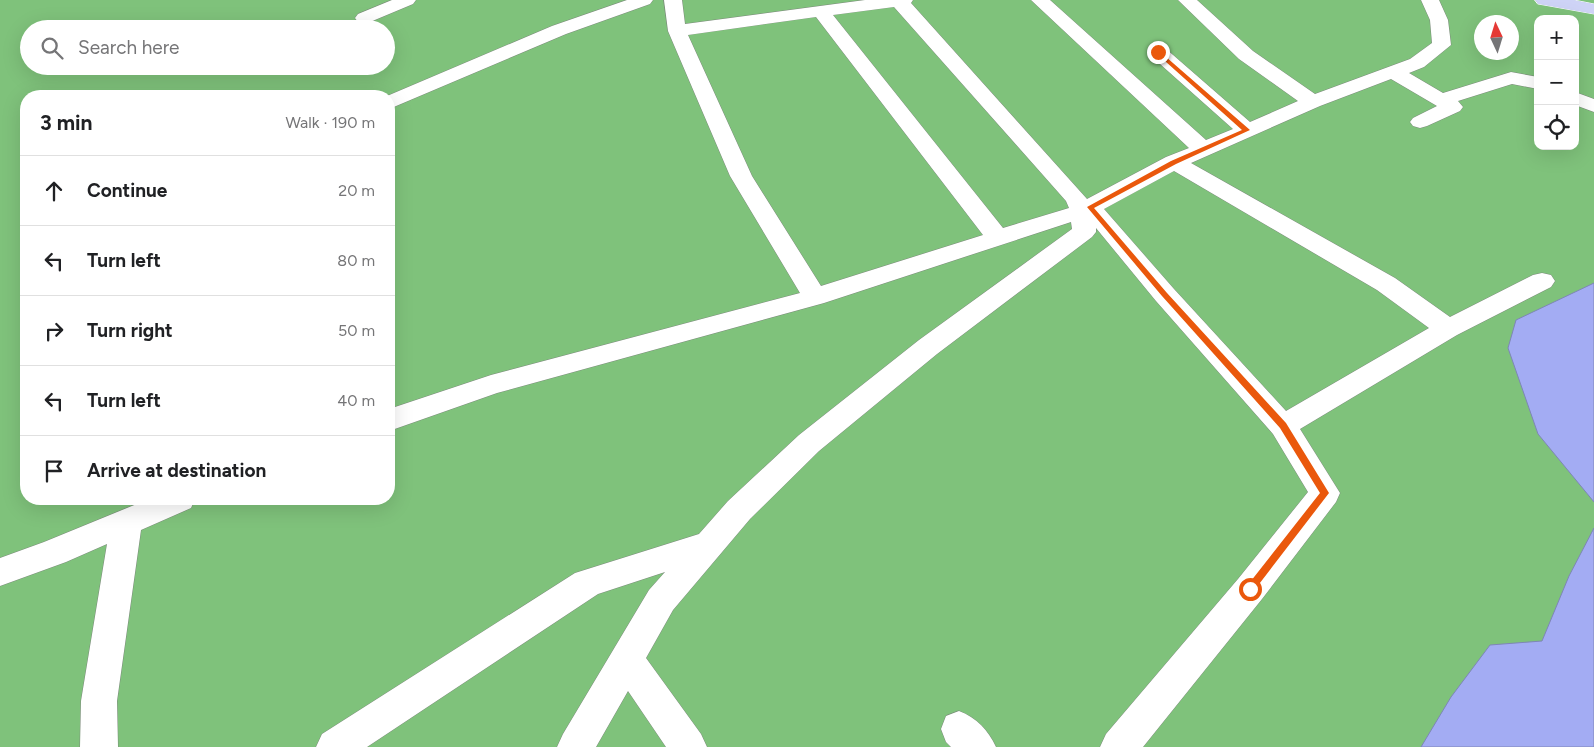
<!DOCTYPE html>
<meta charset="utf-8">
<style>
:root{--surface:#fff;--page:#f2f2f2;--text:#202124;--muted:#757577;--line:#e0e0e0}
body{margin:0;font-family:Figtree,sans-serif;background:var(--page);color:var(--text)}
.controls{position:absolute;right:15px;top:15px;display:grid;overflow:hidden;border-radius:10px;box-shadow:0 5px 20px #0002}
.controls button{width:45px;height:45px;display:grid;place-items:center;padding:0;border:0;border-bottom:1px solid var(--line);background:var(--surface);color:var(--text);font:25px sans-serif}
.compass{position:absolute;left:1474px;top:15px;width:45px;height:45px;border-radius:50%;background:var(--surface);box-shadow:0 5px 20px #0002;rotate:356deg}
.stop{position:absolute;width:15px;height:15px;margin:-11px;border:4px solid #ea580c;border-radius:50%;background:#fff}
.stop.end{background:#ea580c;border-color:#fff;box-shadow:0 1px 5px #0008}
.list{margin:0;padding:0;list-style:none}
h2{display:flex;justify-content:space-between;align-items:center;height:65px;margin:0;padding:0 20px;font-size:21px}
h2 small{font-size:16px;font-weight:400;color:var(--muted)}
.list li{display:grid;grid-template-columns:32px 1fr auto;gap:15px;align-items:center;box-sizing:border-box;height:70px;padding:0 20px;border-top:1px solid var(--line)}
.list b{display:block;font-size:19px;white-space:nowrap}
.list em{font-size:16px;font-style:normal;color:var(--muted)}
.icon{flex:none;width:28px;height:28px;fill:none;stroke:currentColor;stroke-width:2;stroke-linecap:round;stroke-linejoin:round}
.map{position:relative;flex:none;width:1594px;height:747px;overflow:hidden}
.search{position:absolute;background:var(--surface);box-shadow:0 5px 20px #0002;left:20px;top:20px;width:375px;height:55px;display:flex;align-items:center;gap:12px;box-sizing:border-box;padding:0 18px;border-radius:28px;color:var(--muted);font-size:19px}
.panel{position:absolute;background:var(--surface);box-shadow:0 5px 20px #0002;left:20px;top:90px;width:375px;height:415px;border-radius:20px}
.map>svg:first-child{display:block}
</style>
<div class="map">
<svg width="1594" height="747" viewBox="0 0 1594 747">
<rect width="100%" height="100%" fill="#d6e5d5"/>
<path fill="#7fc27b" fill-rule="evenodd" d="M0 0H1594V747H0ZM1538 19H1575V146H1538ZM1482 22H1512V52H1482ZM29 29H386V66H29ZM26 96H389V499H26Z"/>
<path fill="#a3acf3" stroke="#7e86b6" d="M1594 283V502L1538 434 1508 348 1516 320Z
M1594 528V747H1421L1451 697 1490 645 1542 641 1569 576Z"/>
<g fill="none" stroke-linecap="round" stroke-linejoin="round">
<defs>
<path id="minor" d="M392 0H416L413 4 370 22 364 23 358 22 355 18 358 14Z
M627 0H653L650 4 566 34 389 109 387 96 552 26Z
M664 0H682L685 24 865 0H913L911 3 1087 199 1166 157 1189 148 1031 0H1050L1206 140 1233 129 1151 56 1148 52 1151 48 1158 46 1165 48 1250 122 1298 101 1239 59 1178 0H1197L1253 51 1315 94 1410 59 1432 43 1430 20 1421 0H1439L1448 20 1451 45 1424 67 1409 73 1443 93 1511 72 1538 77V89L1512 84 1458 101 1463 107 1460 111 1427 126 1420 128 1413 126 1410 122 1413 118 1437 106 1391 79 1320 106 1191 163 1395 278 1450 317 1533 275 1542 273 1551 275 1555 281 1551 287 1457 335 1300 429 1340 493 1336 502 1262 599 1143 747H1100L1106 734 1238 579 1308 492 1273 434 1156 301 1096 228V232L1092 237 937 354 819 451 750 519 673 610 646 658 701 734 707 747H666L628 691 596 747H557L563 734 649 590 665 572 598 594 367 747H316L322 734 575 573 699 534 728 501 799 435 919 340 1072 229 1071 222 824 303 497 393 389 431V409L491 375 800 293 730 176 668 31ZM894 7 1066 201 1069 208 1003 228 833 15ZM816 17 983 235 821 286 752 176 688 35ZM1174 171 1377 290 1429 328 1286 411 1174 289 1104 209Z
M1575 92 1594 99V112L1575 105Z
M149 499H195L191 508 141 530 117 701 118 747H80L81 701 107 544 66 562 0 586V558L44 542Z
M959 711C977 718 988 730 996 747H951L946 742 941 729 946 716Z"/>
<path id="major" d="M1535 0H1574L1594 4V14L1544 5 1538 4Z"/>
</defs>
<use href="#minor" stroke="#7c897b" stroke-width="1"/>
<use href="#major" stroke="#fff" stroke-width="1"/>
<use href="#minor" fill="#fff" fill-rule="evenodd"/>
<use href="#major" fill="#ced3f6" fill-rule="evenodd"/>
</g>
<path fill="#ea580c" d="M1158 50 1250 130 1176 164 1094 208 1167 293 1286 423 1329 493 1253 592H1247V586L1320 493 1280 428 1162 296 1087 207 1171 161 1242 130 1156 53Z"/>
</svg>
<div class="controls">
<button>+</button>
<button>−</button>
<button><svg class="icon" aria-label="locate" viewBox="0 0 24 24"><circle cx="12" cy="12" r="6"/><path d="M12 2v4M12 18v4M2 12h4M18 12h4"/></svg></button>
</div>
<svg class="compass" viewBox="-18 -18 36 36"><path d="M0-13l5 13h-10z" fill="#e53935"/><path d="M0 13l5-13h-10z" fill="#757577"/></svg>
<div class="stop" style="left:1250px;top:589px"></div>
<div class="stop end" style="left:1158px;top:52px"></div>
<div class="search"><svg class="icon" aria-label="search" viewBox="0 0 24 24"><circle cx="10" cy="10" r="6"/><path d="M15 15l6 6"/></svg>Search here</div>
<section class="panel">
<h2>3 min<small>Walk · 190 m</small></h2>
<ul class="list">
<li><svg class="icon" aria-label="ahead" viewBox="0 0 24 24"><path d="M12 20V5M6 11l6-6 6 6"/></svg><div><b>Continue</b></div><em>20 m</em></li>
<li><svg class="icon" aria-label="left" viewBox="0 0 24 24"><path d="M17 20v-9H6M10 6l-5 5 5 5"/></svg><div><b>Turn left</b></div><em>80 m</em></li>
<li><svg class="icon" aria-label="right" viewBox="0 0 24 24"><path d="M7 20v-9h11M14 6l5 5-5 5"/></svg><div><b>Turn right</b></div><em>50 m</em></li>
<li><svg class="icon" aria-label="left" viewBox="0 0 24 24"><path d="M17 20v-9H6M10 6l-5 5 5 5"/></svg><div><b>Turn left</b></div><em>40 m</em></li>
<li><svg class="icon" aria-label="arrive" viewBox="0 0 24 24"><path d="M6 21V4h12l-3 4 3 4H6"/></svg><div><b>Arrive at destination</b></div></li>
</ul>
</section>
</div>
